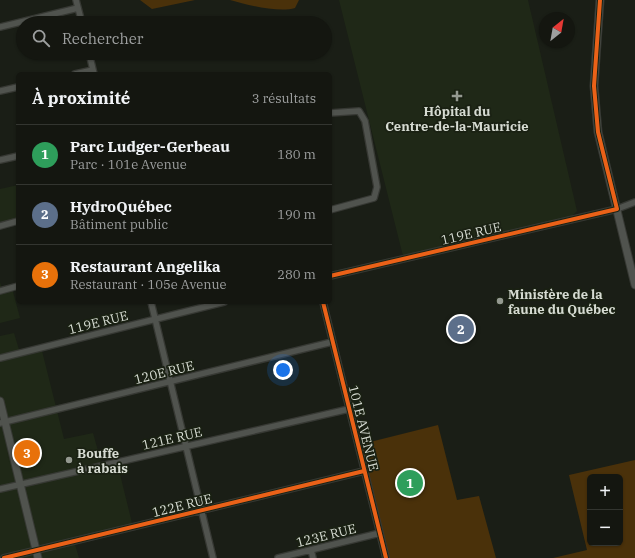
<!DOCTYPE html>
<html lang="fr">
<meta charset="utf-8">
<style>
:root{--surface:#141610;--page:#21231e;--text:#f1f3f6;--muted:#9d9f9f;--line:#333530;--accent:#b45309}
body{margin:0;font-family:"IBM Plex Serif",serif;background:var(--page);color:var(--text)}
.controls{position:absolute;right:12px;bottom:12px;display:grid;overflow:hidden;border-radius:6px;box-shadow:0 1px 3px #0004}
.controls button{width:36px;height:36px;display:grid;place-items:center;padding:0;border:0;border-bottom:1px solid var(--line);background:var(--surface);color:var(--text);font:20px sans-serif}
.compass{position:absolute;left:539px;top:12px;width:36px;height:36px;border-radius:50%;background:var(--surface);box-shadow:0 1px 3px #0004;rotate:31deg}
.you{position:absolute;left:283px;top:370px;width:14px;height:14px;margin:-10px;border:3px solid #fff;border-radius:50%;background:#1a73e8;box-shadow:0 0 0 6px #1a73e833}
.badge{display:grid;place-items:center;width:26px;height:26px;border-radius:50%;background:var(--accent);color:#fff;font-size:13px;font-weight:700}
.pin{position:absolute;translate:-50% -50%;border:2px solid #fff;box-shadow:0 1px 4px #0006}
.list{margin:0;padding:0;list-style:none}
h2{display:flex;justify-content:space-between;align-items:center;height:52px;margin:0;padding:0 16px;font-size:17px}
h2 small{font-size:13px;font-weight:400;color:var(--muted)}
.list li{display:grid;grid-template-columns:26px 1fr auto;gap:12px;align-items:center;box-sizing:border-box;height:60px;padding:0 16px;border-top:1px solid var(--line)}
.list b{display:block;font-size:15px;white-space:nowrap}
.list p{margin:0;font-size:13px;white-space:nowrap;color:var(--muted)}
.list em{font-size:13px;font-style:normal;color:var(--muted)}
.icon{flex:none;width:22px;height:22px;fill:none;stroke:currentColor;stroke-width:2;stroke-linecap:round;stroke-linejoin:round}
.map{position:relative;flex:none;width:635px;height:558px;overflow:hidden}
.search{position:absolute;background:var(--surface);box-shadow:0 1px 3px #0004;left:16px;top:16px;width:316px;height:44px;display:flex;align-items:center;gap:10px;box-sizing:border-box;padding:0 14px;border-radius:22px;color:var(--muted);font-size:15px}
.panel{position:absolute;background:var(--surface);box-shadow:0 1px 3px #0004;left:16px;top:72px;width:316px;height:232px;border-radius:6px}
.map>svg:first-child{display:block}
</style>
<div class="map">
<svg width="635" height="558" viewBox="0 0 635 558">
<rect width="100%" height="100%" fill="#1a1e16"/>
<path fill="#1f2817" d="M339 0H528L577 211 568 220 403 256Z
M18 185V222L0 226V189Z
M0 282 2 290 12 288 20 318 0 323Z
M14 333 20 353 41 347 64 439 93 433 102 465 117 462 133 527 74 541 79 558H0V336Z"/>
<path fill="#4a310a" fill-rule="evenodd" d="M140 0H195L152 9Z
M230 0H299L295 8C279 13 247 5 230 0Z
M438 425 457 500 479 496 496 558H386L358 445Z
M635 460V558H553L587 550 569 475ZM590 477H620V543H590Z"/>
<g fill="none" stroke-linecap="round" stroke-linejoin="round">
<defs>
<path id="minor" d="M76 0 82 23
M0 27 78 8
M89 53 94 74
M75 74 93 70
M0 91 18 87
M330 113 359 111 365 121 377 187 374 198 330 210
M0 160 18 156
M0 226 18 221
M330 276 617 209 635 202
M0 291 18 286
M151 302 213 558
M323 302 386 558
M0 358 224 302
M0 423 332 342
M0 489 349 409
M311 550 313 558
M4 558 364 471
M278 558 380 533"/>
<path id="tertiary" d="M600 0 594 86 598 132 635 285
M0 401 38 558"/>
</defs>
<use href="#minor" stroke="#373934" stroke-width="8"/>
<use href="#tertiary" stroke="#373934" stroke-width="9"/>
<use href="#minor" stroke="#50534e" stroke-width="5.5"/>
<use href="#tertiary" stroke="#50534e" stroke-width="7"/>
<defs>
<path id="cycleway" d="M330 276 617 209 598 132 594 86 600 0
M323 302 386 558
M4 558 364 471"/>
</defs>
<use href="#cycleway" stroke="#1a2113" stroke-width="6"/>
<use href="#cycleway" stroke="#ea6118" stroke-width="4"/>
</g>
<g fill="#949990" stroke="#1a2113" stroke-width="1.5">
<path d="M455 90h4v4h4v4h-4v4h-4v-4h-4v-4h4z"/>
<circle cx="500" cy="301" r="4"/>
<circle cx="69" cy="460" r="4"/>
</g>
<g text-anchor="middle" stroke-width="3.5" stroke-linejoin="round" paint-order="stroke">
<g font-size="13" font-weight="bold" fill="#d6dbd2" stroke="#1a2113" text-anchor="start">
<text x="457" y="116" text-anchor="middle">Hôpital du<tspan x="457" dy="15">Centre-de-la-Mauricie</tspan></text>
<text x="508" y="299">Ministère de la<tspan x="508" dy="15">faune du Québec</tspan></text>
<text x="77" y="458">Bouffe<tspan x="77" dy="15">à rabais</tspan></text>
</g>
<g font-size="13" fill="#d6dbd2" stroke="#1a2113">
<text transform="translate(471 233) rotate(-13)" y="5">119E RUE</text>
<text transform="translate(98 322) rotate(-14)" y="5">119E RUE</text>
<text transform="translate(164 372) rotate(-14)" y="5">120E RUE</text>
<text transform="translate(364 428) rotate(76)" y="5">101E AVENUE</text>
<text transform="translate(172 438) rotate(-13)" y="5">121E RUE</text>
<text transform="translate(182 505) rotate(-14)" y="5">122E RUE</text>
<text transform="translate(326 535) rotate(-14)" y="5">123E RUE</text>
</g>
</g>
</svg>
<div class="controls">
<button>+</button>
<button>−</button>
</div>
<svg class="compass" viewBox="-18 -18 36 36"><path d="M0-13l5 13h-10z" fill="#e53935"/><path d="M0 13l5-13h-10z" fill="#9d9f9f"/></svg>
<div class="you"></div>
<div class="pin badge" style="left:410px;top:483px;background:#2e9e5b">1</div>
<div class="pin badge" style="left:461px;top:329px;background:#5c6f8a">2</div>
<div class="pin badge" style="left:27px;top:453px;background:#e8710a">3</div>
<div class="search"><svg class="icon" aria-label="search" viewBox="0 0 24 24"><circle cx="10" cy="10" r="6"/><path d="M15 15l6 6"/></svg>Rechercher</div>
<section class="panel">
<h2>À proximité<small>3 résultats</small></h2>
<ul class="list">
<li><span class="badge" style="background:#2e9e5b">1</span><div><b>Parc Ludger-Gerbeau</b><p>Parc · 101e Avenue</p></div><em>180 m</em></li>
<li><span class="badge" style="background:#5c6f8a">2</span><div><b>HydroQuébec</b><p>Bâtiment public</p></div><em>190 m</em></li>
<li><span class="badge" style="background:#e8710a">3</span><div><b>Restaurant Angelika</b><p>Restaurant · 105e Avenue</p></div><em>280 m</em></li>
</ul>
</section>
</div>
